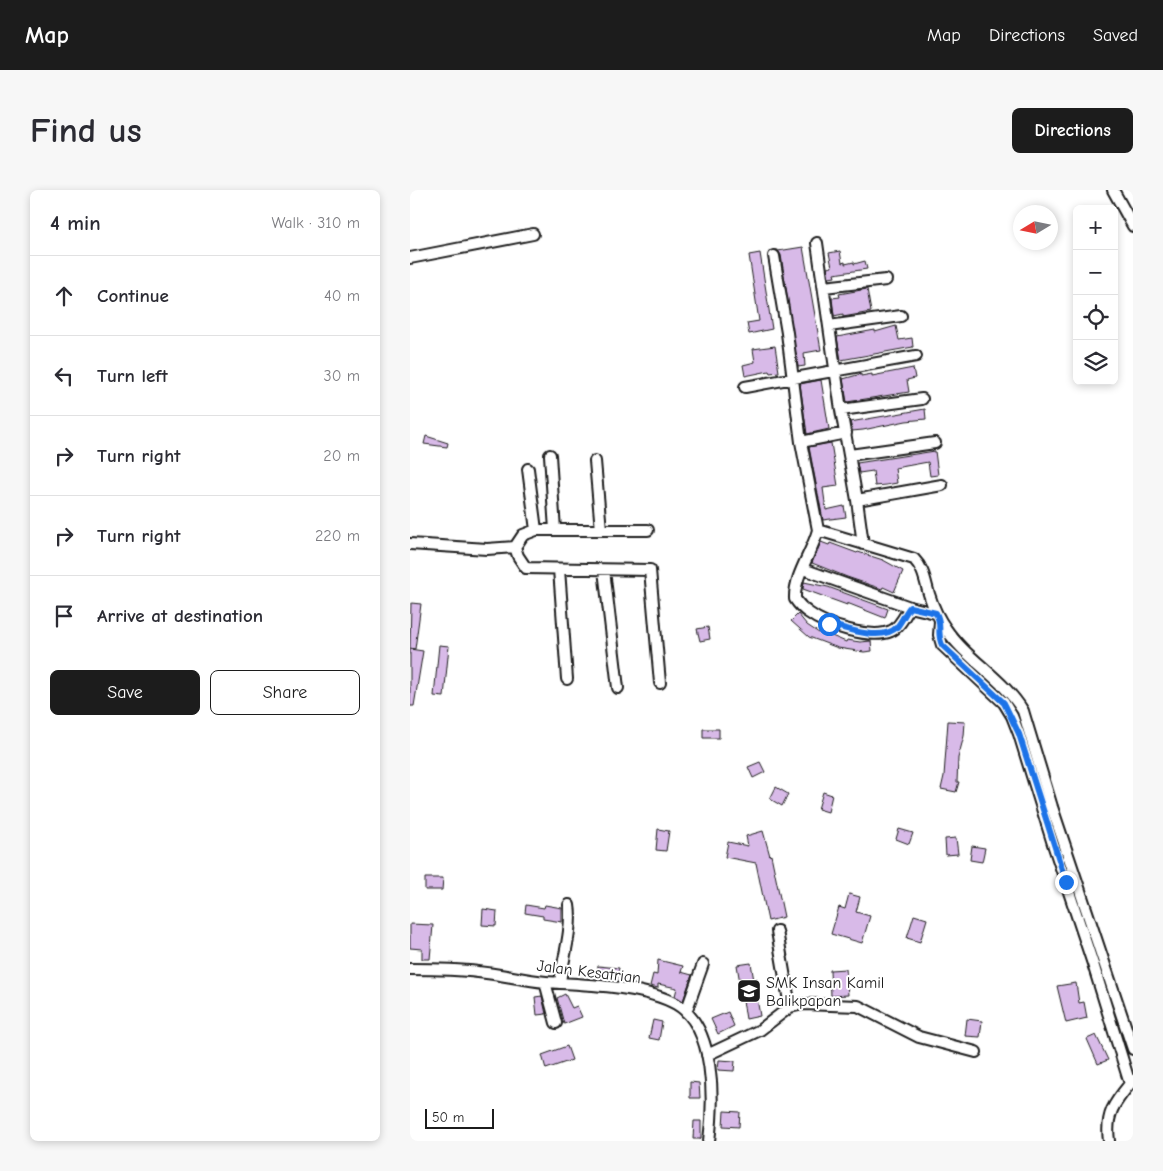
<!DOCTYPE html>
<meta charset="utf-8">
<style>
:root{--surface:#fff;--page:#f7f7f7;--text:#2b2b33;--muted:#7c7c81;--line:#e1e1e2;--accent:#1c1c1c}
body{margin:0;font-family:"Comic Neue",sans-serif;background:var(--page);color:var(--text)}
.controls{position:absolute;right:15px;top:15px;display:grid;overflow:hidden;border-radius:8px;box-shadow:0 2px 8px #0003}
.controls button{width:45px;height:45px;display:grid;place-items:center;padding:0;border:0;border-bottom:1px solid var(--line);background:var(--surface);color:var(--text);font:25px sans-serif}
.compass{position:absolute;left:603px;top:15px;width:45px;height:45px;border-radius:50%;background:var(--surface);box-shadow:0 2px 8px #0003;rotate:260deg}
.scale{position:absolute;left:15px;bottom:12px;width:69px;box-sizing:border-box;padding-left:5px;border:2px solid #1c1c1c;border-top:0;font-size:14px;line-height:18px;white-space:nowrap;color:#1c1c1c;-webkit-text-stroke:4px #fff;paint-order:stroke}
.stop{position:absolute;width:15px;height:15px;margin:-11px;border:4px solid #1a73e8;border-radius:50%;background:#fff}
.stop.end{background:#1a73e8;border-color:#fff;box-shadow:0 1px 5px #0008}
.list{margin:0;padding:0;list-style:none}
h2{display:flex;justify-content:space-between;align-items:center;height:65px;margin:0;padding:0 20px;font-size:21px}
h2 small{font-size:16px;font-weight:400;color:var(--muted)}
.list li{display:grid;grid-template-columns:32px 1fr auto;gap:15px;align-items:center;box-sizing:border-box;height:80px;padding:0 20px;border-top:1px solid var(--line)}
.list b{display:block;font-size:19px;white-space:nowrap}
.list em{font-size:16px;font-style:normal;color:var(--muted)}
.actions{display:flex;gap:10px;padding:15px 20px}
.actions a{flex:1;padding:11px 0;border:1px solid var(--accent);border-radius:8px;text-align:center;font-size:18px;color:var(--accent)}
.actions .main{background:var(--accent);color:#fff}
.icon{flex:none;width:28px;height:28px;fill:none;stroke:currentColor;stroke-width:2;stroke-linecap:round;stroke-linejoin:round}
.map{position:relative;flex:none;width:723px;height:951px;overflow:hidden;border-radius:8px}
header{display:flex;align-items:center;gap:30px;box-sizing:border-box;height:70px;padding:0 25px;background:var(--accent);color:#fff}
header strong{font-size:24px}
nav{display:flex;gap:28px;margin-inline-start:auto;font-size:18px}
.intro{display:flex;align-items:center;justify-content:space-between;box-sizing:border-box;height:120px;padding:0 30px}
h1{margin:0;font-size:35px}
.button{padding:12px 22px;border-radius:8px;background:var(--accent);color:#fff;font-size:18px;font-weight:700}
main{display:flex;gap:30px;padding:0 30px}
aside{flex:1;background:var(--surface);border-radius:8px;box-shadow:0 2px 8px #0003}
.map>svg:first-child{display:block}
</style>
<header>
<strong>Map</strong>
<nav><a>Map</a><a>Directions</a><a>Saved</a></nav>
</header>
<div class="intro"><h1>Find us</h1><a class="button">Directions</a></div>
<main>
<aside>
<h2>4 min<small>Walk · 310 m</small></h2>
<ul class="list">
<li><svg class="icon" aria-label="ahead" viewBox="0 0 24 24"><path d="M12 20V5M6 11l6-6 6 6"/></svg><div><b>Continue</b></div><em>40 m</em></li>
<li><svg class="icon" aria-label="left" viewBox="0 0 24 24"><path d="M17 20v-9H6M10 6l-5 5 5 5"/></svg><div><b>Turn left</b></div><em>30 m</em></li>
<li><svg class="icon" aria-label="right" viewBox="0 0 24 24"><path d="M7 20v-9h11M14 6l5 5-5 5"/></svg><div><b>Turn right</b></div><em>20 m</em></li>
<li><svg class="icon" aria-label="right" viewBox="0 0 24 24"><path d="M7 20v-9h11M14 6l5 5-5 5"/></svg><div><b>Turn right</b></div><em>220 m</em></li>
<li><svg class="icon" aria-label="arrive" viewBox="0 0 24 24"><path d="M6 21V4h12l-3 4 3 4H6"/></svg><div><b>Arrive at destination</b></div></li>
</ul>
<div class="actions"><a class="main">Save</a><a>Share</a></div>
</aside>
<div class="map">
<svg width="723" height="951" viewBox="0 0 723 951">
<rect width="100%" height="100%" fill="#fff"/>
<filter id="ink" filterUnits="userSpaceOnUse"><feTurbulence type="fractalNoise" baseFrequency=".02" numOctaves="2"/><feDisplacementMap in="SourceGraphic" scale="10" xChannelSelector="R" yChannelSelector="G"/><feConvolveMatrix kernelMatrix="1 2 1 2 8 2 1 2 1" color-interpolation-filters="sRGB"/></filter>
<g filter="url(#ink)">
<path fill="#d8bae8" stroke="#1c1c1c" d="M393 57 411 160 394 163 395 176 388 177 371 65 368 61Z
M430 61 432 73 435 72V74L444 72V74L455 71 457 79 424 84 425 87 419 88 417 78 422 77 419 63Z
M350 63 362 139 339 144 337 133 349 131 339 65Z
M457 99 461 122 433 127V124L424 126 422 108 430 107 429 104Z
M486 136 489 150 502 148 503 157 431 170 427 147 465 140V142Z
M365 156 369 182 360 183 359 181 335 186 333 175 345 172 343 159Z
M503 178 505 188 497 190 499 202 437 212 433 189 451 184V186L462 184V186Z
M411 190 419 239 397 244 390 194Z
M515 219 516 229 496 231 453 240 442 241V239L440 232Z
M16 246 38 253 37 257 14 254Z
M421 253 428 296 413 298 416 320 434 316 436 327 413 330 399 257Z
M525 261 528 285 520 286 518 272 485 278 487 293 476 295 465 296 463 281 449 283 447 273Z
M411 352 419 355 420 353 447 363 448 362 473 370 493 381 484 402 473 397 472 399 437 387 402 373Z
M394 392 418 397 478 419 475 428 437 413V415L393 399Z
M1 413 11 414 5 459 0 458Z
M388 424 397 435 409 443 410 441 436 452 437 450 450 452 461 451 462 461 454 462 428 458 399 447 381 431Z
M298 437 300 449 290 451 287 439Z
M29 455 39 456 34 507 24 506Z
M0 459 13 461 4 516H0Z
M538 531 555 532 554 546 548 568 547 592H549L546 602 531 599 534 586Z
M293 539H309V548H293Z
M350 572 355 582 343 588 338 577Z
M366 597 378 604 372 616 360 609Z
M413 602 422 605 418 622 408 619Z
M248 639 259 641 256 661 246 660Z
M489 639 503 643 499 654 486 649Z
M353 641 360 666 361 665 374 727 358 731 346 673 315 667 318 652 338 656 336 646Z
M546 648 548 664 536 665 535 649Z
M562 656 575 658 572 672 560 670Z
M15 688H33L32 700H15Z
M439 704 450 707 446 722 460 726 452 753 421 744 429 717 435 719Z
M116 715 134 718 135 715 152 718V732L133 729V726L115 723Z
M73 719 87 721 86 736 72 735Z
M504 725 517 729 510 752 497 748Z
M0 734 23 735 20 769H12V759L0 758Z
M248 770 273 776 271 782 282 785 273 811 265 806 267 798 248 794V798L240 796 243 784 247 785Z
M341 773 350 826 336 829 327 775Z
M188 776 209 778 207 791 186 788Z
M436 779 438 805 421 806 420 780Z
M666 793 669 813 674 812 677 828 656 833 647 796Z
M155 804 162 818 167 816 172 827 154 834 147 808Z
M132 806 136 824 127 825 125 807Z
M318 822 324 836 308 844 301 829Z
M557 829 572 831 570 847 555 846Z
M243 830 252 832 249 850 239 848Z
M686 845 698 870 688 874 677 849Z
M157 856 162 870 136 879 132 865Z
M309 870 325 871 324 881 308 880Z
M280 892 289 893 290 908H280Z
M314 921 330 922 329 937 313 936Z
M284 931H291V949H283Z"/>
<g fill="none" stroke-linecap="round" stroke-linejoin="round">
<defs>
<path id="street" d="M703 0 723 36
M407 53 431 220 447 310 453 354
M364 66 377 143 391 252
M0 68 123 44
M414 97 476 90
M419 136 491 126
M335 197 506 166
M431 220 512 209
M436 243 391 252 408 340C402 363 384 385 385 409 389 415 393 419 399 423 415 435 461 450 481 441 489 438 495 425 500 417
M140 265 145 340
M440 265 525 253
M185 271 191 340
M118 279 126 340
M447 310 532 295
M408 340 504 369C514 379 515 391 519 404 523 417 528 428 536 439 557 470 593 488 613 521L642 617 723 859
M0 354 77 359 105 357 108 366 116 378 240 380 250 493
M105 357 113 345 126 340H238
M149 379 157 489
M393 379 500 417 525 423
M194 380 208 498
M530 431 529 445 532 455 594 513 602 526 609 544 643 654 683 774 720 894
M0 779C23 779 46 779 68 782 91 784 113 790 136 792 174 795 232 795 266 814 306 837 304 912 299 951
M135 792 146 833
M150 792C153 769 163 738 159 715
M380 817 393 814 448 816 509 847 566 862
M276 822 293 774
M297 865 350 840 380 817 367 741
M699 951C695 922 706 911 723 890"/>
</defs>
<use href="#street" stroke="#1c1c1c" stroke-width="14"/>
<use href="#street" stroke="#fff" stroke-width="10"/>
</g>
</g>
<g fill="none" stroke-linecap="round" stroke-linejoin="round" filter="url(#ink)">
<path stroke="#1a73e8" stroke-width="6" d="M419 434C436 439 473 452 487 437 492 431 495 423 500 417L526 423C533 436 526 442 532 455L594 513 609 544 656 692"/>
</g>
<defs>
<symbol id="school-square" viewBox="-11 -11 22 22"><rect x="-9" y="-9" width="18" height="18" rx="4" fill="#1c1c1c" stroke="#fff"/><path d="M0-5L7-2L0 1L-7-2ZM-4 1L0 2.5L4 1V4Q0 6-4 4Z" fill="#fff"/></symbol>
</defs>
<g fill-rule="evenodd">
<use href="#school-square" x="325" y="787" width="28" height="28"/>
</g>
<g text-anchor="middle" stroke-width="4" stroke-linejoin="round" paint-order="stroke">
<g font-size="16" fill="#1c1c1c" stroke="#fff">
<text transform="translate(179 781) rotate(7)" y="6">Jalan Kesatrian</text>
</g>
<g font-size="16" fill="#1c1c1c" stroke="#fff" text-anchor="start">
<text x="356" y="798">SMK Insan Kamil<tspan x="356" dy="18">Balikpapan</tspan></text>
</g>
</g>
</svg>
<div class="controls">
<button>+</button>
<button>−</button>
<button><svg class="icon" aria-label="locate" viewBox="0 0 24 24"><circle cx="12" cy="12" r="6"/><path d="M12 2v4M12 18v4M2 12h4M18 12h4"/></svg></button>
<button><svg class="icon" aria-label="layers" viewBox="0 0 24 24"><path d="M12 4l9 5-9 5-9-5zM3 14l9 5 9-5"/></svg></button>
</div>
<svg class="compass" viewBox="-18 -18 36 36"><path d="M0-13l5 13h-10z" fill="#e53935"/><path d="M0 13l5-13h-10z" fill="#7c7c81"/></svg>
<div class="scale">50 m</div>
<div class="stop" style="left:419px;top:434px"></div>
<div class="stop end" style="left:656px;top:692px"></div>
</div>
</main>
